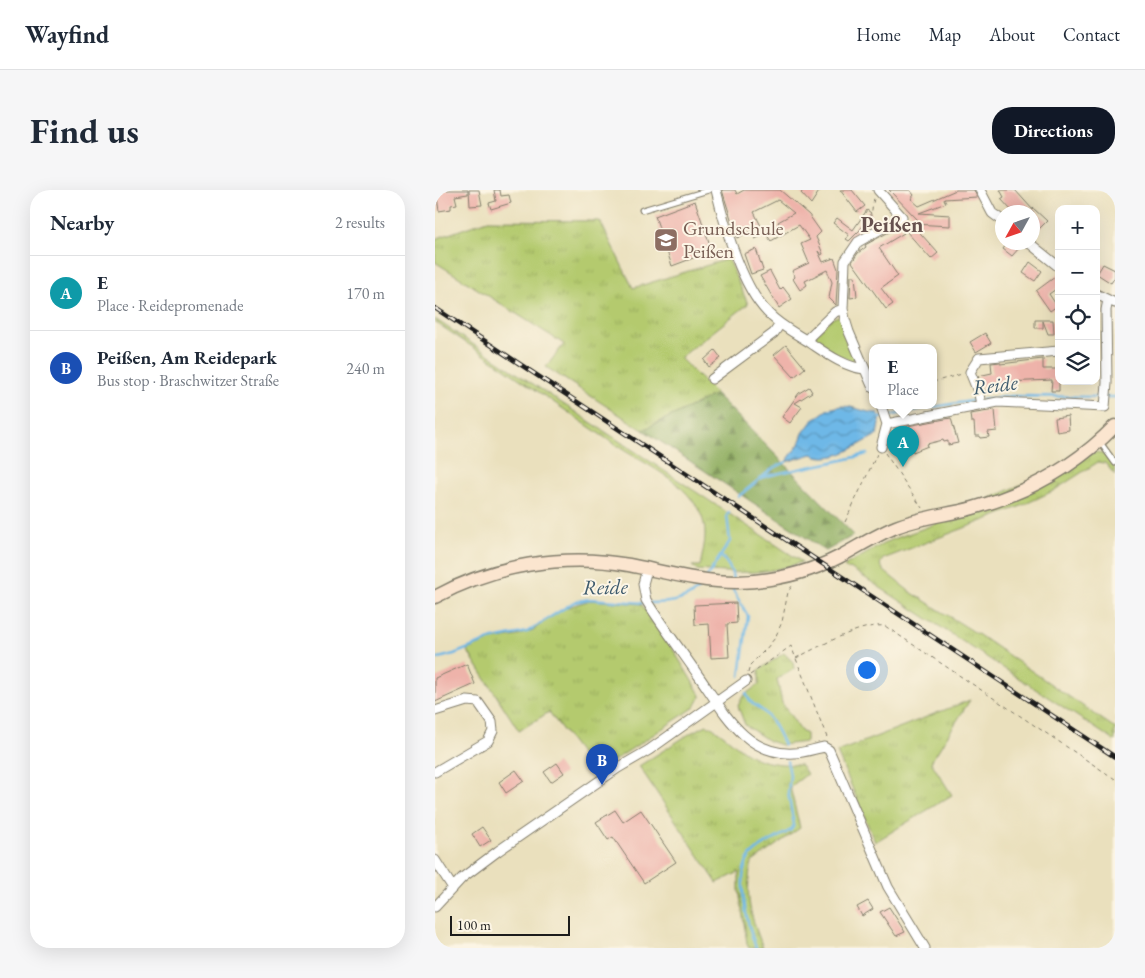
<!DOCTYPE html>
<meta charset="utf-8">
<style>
:root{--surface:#fff;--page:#f6f6f7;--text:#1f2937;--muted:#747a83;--line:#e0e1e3;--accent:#111827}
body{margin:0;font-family:"EB Garamond",serif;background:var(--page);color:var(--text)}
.controls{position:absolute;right:15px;top:15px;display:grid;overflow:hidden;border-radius:10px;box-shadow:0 5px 20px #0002}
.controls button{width:45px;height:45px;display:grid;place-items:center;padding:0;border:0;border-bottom:1px solid var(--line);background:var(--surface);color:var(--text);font:25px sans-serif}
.compass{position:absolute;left:560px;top:15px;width:45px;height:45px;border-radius:50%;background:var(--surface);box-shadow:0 5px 20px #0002;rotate:230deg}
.scale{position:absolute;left:15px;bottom:12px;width:120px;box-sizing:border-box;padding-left:5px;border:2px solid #1c1c1c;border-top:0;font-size:14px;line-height:18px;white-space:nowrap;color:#1c1c1c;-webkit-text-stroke:4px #fcf5e5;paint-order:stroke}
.you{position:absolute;left:431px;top:479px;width:18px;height:18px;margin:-12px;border:4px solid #fff;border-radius:50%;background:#1a73e8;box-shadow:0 0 0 8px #1a73e833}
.badge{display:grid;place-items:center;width:32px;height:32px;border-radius:50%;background:var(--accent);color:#fff;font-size:16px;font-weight:700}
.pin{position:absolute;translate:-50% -41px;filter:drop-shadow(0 1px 2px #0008)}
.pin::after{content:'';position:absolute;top:26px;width:18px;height:15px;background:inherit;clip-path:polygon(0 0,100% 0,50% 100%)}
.popup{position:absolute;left:434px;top:154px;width:68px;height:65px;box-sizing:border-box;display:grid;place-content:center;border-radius:10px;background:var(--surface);filter:drop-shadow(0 1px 4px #0005);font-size:16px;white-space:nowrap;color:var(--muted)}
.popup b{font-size:19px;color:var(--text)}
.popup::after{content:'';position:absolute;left:50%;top:100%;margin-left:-10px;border:10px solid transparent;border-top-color:var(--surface)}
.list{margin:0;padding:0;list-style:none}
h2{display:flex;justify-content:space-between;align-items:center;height:65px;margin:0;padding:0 20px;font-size:21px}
h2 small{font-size:16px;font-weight:400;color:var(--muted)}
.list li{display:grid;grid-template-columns:32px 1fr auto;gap:15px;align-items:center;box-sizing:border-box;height:75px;padding:0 20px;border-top:1px solid var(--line)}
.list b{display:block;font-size:19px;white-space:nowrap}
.list p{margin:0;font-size:16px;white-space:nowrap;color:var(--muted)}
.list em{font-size:16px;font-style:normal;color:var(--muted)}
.icon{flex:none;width:28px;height:28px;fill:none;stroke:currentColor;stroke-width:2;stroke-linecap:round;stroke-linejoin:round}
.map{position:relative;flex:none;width:680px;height:758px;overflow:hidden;border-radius:20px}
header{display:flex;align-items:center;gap:30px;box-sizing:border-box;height:70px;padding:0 25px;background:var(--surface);border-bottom:1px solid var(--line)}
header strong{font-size:24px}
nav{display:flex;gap:28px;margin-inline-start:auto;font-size:18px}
.intro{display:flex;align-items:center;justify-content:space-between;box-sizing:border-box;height:120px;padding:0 30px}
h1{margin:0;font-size:35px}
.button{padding:12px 22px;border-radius:20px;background:var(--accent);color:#fff;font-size:18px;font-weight:700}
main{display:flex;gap:30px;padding:0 30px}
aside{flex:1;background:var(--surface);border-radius:20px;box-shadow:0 5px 20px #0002}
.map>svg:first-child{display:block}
</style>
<header>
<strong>Wayfind</strong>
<nav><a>Home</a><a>Map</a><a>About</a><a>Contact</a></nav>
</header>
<div class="intro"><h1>Find us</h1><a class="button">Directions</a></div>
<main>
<aside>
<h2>Nearby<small>2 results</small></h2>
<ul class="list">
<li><span class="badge" style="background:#0f9aa8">A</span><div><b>E</b><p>Place · Reidepromenade</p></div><em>170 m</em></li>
<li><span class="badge" style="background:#1a4fb4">B</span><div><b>Peißen, Am Reidepark</b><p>Bus stop · Braschwitzer Straße</p></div><em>240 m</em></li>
</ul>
</aside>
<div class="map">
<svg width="680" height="758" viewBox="0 0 680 758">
<defs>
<pattern id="grass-tufts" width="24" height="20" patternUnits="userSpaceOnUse" patternTransform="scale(1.25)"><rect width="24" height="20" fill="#b4ca6e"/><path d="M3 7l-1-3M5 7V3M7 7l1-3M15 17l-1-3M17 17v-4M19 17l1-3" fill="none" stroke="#9aad5f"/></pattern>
<pattern id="forest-firs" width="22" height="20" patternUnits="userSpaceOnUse" patternTransform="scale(1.25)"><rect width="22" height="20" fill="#8fae61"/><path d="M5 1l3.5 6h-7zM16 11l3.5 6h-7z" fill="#748d4f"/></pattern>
<pattern id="water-waves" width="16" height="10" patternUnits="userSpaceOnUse" patternTransform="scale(1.25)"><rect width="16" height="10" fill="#6eb8e7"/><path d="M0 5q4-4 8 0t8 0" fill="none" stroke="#5a95ba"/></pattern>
</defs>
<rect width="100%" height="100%" fill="#fcf5e5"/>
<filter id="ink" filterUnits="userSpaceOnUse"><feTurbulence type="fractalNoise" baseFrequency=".02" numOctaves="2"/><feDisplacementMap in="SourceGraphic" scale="10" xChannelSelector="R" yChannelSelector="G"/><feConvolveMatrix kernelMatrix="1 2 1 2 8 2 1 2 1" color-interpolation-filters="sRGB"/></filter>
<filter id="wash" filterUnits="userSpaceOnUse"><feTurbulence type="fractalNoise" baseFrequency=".0096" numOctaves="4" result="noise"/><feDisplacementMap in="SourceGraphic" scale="20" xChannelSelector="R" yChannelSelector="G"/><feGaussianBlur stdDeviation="1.12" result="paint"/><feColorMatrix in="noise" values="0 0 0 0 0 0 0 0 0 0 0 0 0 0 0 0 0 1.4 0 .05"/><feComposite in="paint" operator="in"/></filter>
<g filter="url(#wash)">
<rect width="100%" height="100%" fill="#eae0bd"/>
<path fill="url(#grass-tufts)" stroke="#687345" d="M53 30 165 31 198 98 293 69 313 114 245 168 281 204 208 240 111 177 129 154 0 72V49Z
M0 129 367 372C327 386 303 383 262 380L257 376H265C270 352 275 336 260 314 242 287 208 273 182 256 121 214 61 172 0 132Z
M660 262C672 262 680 273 680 285L670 273 663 272 618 301 584 317 448 369 445 374 449 381 474 401 544 445 680 538V551L415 378 412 379 409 377 410 375C425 368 438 359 452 352 472 343 492 339 511 328Z
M155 410 206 414 236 456 266 506 260 517 160 583 114 522 84 541 32 460 56 450 82 446 98 440 127 419Z
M349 463 358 472 359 479 342 489 347 513 366 541 371 544V552L346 555 334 551 310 535 303 516 308 506 324 494V480Z
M535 510 496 572 517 605 440 652 402 562Z
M272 535C285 541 295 551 307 560 326 574 343 574 366 575L372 584 355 597 365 638 316 673C310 710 315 723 328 758H314L312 753 304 700V682L282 693 204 576 259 541Z"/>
<path fill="url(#forest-firs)" stroke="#56653e" d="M281 204 419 345 391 361 208 240Z"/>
<path fill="#b4ca6e" stroke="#687345" d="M403 126 407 129 408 140 420 169 417 171 401 164 376 149 396 129Z"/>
<path fill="url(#water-waves)" stroke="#456a82" d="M406 216C420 216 430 223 443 223L445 228 442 245C424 254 397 275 377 264L351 272 364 254 368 243 377 231 393 219Z"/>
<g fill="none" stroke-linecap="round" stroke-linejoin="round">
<path stroke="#6eb8e7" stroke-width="2.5" d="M547 210 576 206 680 207
M445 228 486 219 542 210
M325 288C360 278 397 274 432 264
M304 306 337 279 351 272
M286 366C292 373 297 379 298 389
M272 387 295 351 292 325 294 322
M298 397V400L313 426 305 486
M215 413C235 413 256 411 268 393
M0 469 19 464 54 450 92 442 139 412 154 409 210 413
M311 503C316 516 321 514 330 523 339 532 344 544 349 555
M321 758C313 736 298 683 317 664 327 654 344 647 356 640L359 635 353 603 355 585 352 571"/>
</g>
<g id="blocks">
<path fill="#eeb3aa" d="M1 0H33V4L20 6 22 14 16 15V19L4 21Z
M34 0H44L47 15 35 16Z
M59 0H65L66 6 74 5 76 13 56 19 54 13 61 11Z
M287 0H300L302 4 309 0H345L374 25 386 42 381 47 388 64 386 65 383 61 388 72 399 68 403 79 401 115 394 108 397 92 392 80 370 91 372 95 365 100 358 89 360 87 357 81 374 73 366 54 375 50 364 35 336 51 331 44 345 36 343 32 359 23 343 10 319 22 330 44 320 49 316 41 302 48Z
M369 0H385L376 14 366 3Z
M405 0H417L430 16 422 22Z
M454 0H475L479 5 476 9 484 16 521 0H539L542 7 509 9 511 13 484 23 515 25V36L479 34 483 30Z
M565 0H580L598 20V18L612 31 602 41 598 37V22H582L578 18 576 20 566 9 569 7Z
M260 11 277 61 237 76 220 26Z
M432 20 436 23 425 40 414 51 411 49 414 45 398 33 402 28 418 40Z
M478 35 503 63 496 69 471 41Z
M465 36 469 43 444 58 463 86 446 98 458 114 451 119 417 72 423 63 431 57 430 55Z
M573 52H579L585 57 577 66 568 59Z
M321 59 328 80 316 84 309 64Z
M595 72 607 81 600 91 588 83Z
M668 74 680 80V87L676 93 662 84Z
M335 81 345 100 348 97 357 109 344 118 325 86Z
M624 84V97L614 104 622 116 615 121 601 101Z
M416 86H420L422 107 415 108Z
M600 130H618L619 144H613L608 131V138H600Z
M550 143 556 153 541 162 535 152Z
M351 155 370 178 359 187 339 165Z
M280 160 286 168 274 177 269 170Z
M608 169V179H624V201H616L617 190 571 192 572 198 549 201 543 186 557 183 556 173 565 172V174Z
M374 197 377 202 360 213 367 217 355 233 347 227 364 203Z
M560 220 562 241 553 242 554 247 545 248V246H540L539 232H536L535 224Z
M633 226 634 240 622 242 620 228Z
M516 228 523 253 513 255V251L509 252 508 250 492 254 493 256 478 262 472 236Z
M301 413 302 433 292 434 294 467 276 468 274 434 260 435 259 415Z
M32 474 40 494 0 512V488Z
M122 573 129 583 116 592 109 582Z
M81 580 89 591 71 603 64 592Z
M180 620 188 632 206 620 241 672 209 693 178 647 173 650 161 632Z
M47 637 56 650 45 657 37 644Z
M433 711 438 719 427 726 422 717Z
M454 717 470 742 461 746 445 722Z"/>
</g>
</g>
<g filter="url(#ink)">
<use href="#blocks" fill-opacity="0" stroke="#837e6c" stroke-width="1"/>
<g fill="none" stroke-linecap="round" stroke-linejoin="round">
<defs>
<path id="service" d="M207 20 274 0
M665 252 680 273"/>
<path id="minor" d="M281 0C290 37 306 96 333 123 345 136 362 144 377 154 392 164 410 177 429 179
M545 0 557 23 568 31
M593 52 624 77
M661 104 680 113
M371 150 400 122 408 119
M277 189 339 143 345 134
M438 198 414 142 410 129 408 119 410 71 423 52 467 27 443 0
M546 215 544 204 535 182 544 168 624 161
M452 234 563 212 670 217 672 193 671 120 673 110
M446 257 452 234 446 216
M212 379 208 394 211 410C227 436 246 460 263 485 288 520 310 566 359 563 369 563 379 559 389 557L394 560 453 697 490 758
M0 521 32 511 43 512 57 532 58 541 53 551 0 582
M0 670 18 698
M0 717 27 688 63 661 183 578 214 560 311 491"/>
<path id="secondary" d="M0 407C58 375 129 363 194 375 230 382 265 392 302 392 337 391 373 383 404 367 423 357 441 345 461 337 486 327 512 325 538 318 592 303 641 276 680 236"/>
</defs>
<use href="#service" stroke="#837e6c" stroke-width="7"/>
<use href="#minor" stroke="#837e6c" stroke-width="11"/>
<use href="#secondary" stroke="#837e6c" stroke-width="15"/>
<path stroke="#837e6c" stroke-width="1" stroke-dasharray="4 4" stroke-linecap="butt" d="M433 36 435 31 439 8
M498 192 527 184
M450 263 487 318
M410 332 442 264
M361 468C384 457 425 433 450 436L680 589
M313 483 315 475 331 459 340 448 347 432 353 402 357 396
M315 485 356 456 393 550"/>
<use href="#service" stroke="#fff" stroke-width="4.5"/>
<use href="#minor" stroke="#fff" stroke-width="9"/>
<use href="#secondary" stroke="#fbe5cf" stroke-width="12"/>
<defs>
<path id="rail" d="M0 118 680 567"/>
</defs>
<use href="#rail" stroke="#1c1c1c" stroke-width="4.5"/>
<use href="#rail" stroke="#fcf5e5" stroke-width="2.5" stroke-dasharray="8" stroke-linecap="butt"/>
</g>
</g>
<defs>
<symbol id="school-square" viewBox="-11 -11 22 22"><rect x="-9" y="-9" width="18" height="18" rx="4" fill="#8d6e63" stroke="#fcf5e5"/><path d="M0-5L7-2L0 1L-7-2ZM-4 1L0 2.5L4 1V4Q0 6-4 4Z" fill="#fff"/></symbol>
</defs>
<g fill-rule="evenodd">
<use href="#school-square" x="217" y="36" width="28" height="28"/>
</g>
<g text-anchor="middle" stroke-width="4" stroke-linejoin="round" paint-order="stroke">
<g font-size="20" fill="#785e54" stroke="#fcf5e5" text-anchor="start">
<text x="248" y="45">Grundschule<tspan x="248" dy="23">Peißen</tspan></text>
</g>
<g font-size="21" font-style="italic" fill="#3d5a6d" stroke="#fcf5e5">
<text transform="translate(560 195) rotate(-7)" y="7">Reide</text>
<text transform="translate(170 397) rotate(-1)" y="7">Reide</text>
</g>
<g font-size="22" font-weight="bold" fill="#66514e" stroke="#fcf5e5">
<text x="457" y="42">Peißen</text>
</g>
</g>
</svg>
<div class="controls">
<button>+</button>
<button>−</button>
<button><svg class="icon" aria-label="locate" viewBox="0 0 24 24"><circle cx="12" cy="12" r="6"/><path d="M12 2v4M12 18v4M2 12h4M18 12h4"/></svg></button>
<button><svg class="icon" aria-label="layers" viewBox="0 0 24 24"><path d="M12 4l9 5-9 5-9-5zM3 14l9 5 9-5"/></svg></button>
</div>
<svg class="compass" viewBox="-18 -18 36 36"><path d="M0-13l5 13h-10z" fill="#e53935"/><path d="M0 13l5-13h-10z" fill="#747a83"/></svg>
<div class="scale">100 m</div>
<div class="you"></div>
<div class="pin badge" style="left:468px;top:277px;background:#0f9aa8">A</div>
<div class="popup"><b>E</b>Place</div>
<div class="pin badge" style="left:167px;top:595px;background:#1a4fb4">B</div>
</div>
</main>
